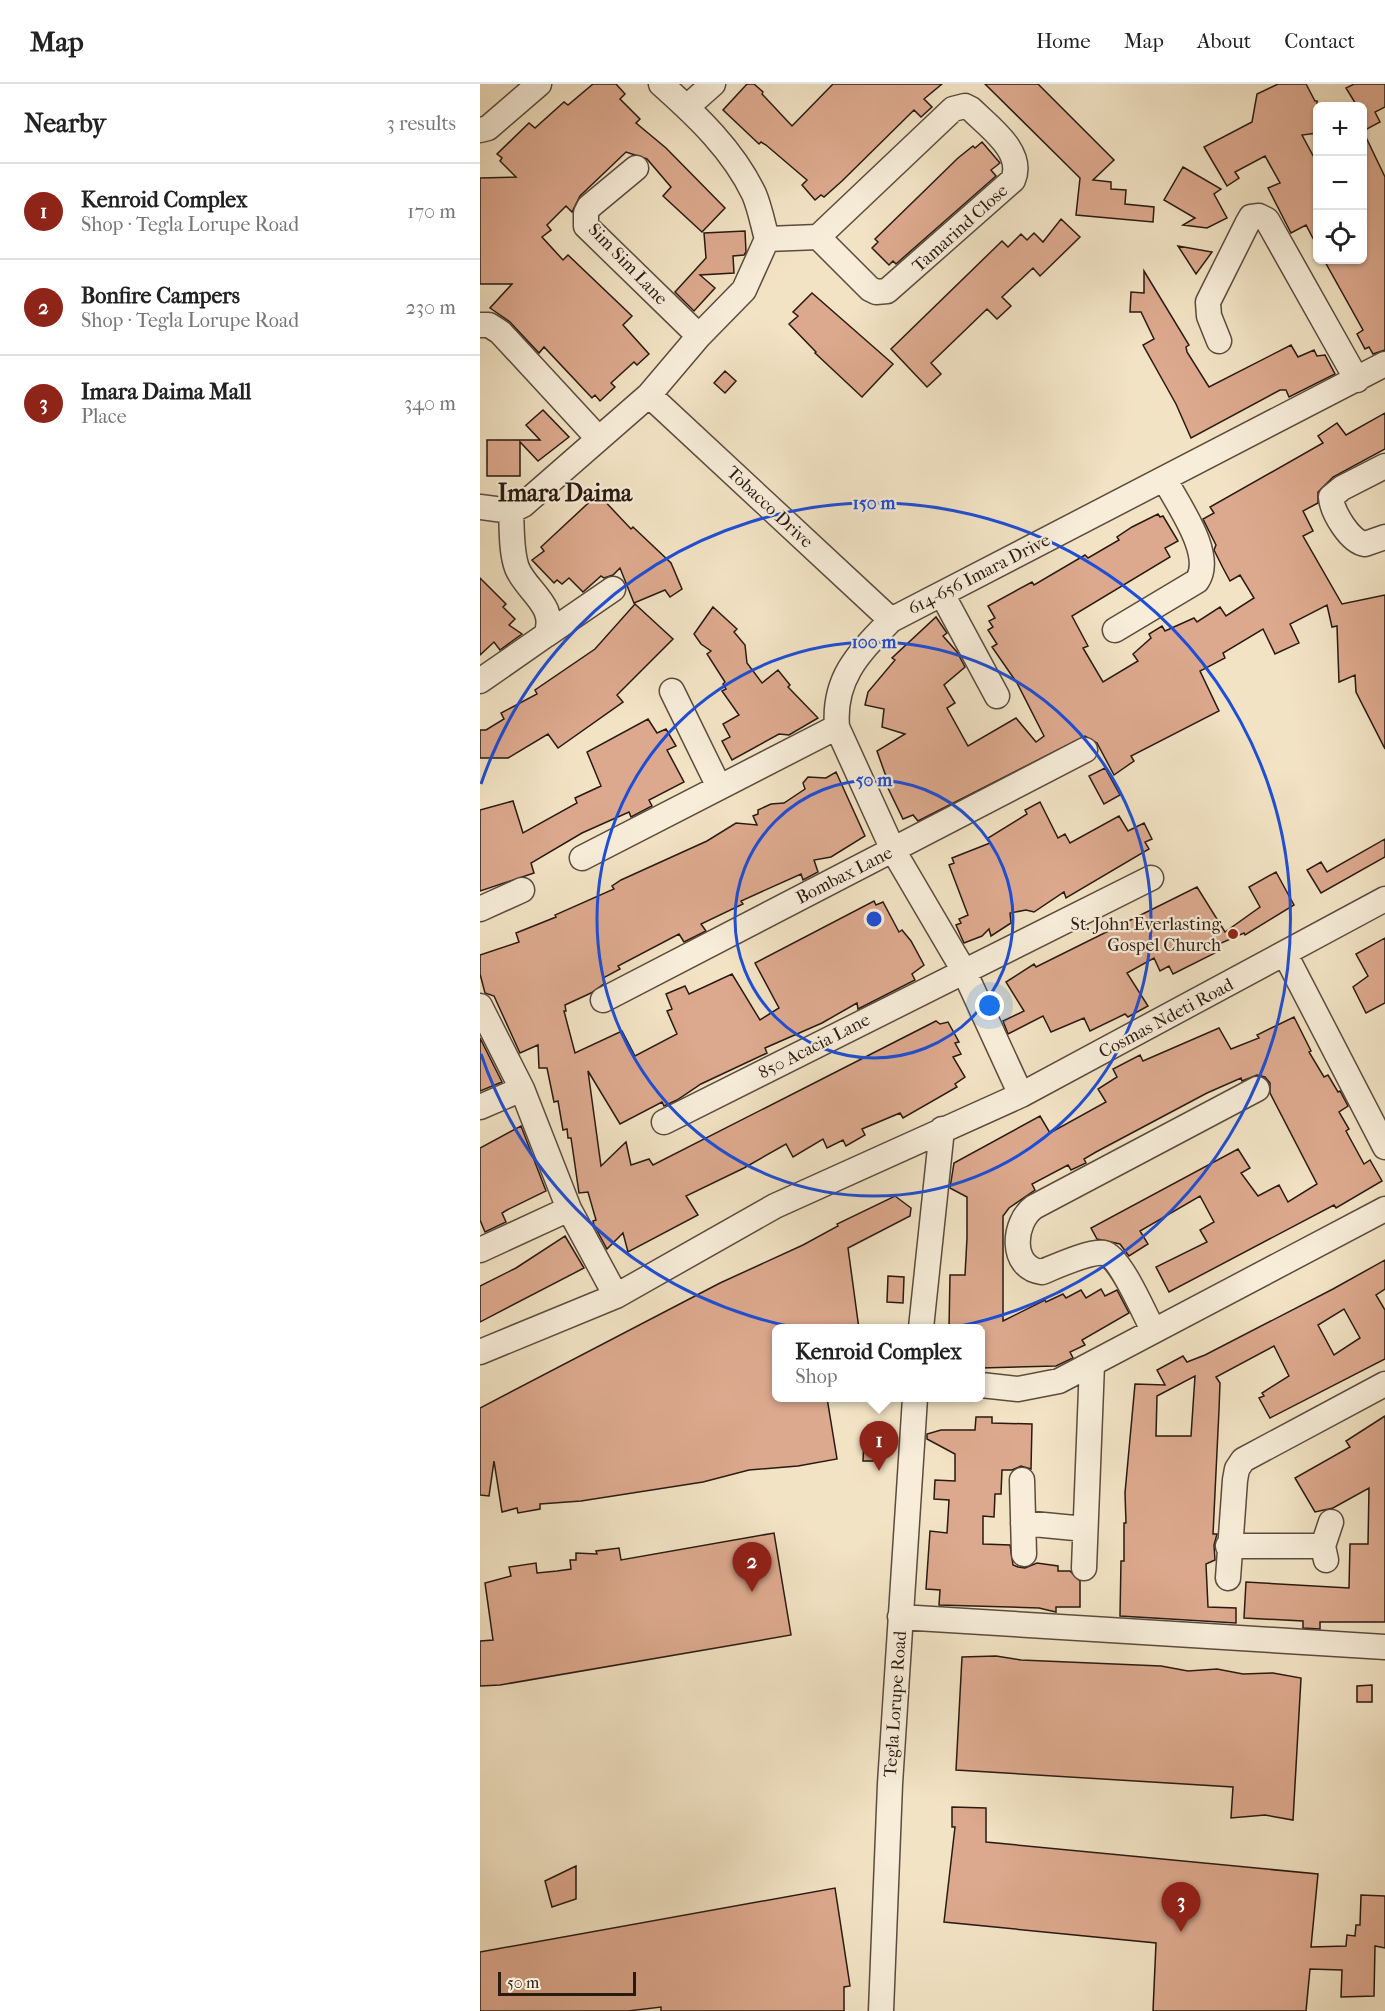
<!DOCTYPE html>
<meta charset="utf-8">
<style>
:root{--surface:#fff;--page:#f2f2f2;--text:#222;--muted:#767676;--line:#e0e0e0;--accent:#8f2418}
body{margin:0;font-family:"IM FELL French Canon",serif;background:var(--page);color:var(--text)}
.controls{position:absolute;right:18px;top:18px;display:grid;overflow:hidden;border-radius:9px;box-shadow:0 2px 4px #0004}
.controls button{width:54px;height:54px;display:grid;place-items:center;padding:0;border:0;border-bottom:2px solid var(--line);background:var(--surface);color:var(--text);font:30px sans-serif}
.scale{position:absolute;left:18px;bottom:15px;width:138px;box-sizing:border-box;padding-left:6px;border:3px solid #291a12;border-top:0;font-size:16px;line-height:21px;white-space:nowrap;color:#291a12;-webkit-text-stroke:4px #f7edd9;paint-order:stroke}
.you{position:absolute;left:510px;top:922px;width:21px;height:21px;margin:-15px;border:4px solid #fff;border-radius:50%;background:#1a73e8;box-shadow:0 0 0 9px #1a73e833}
.badge{display:grid;place-items:center;width:39px;height:39px;border-radius:50%;background:var(--accent);color:#fff;font-size:20px;font-weight:700}
.pin{position:absolute;translate:-50% -50px;filter:drop-shadow(0 2px 3px #0008)}
.pin::after{content:'';position:absolute;top:32px;width:21px;height:18px;background:inherit;clip-path:polygon(0 0,100% 0,50% 100%)}
.popup{position:absolute;left:292px;top:1240px;width:213px;height:78px;box-sizing:border-box;display:grid;place-content:center;border-radius:9px;background:var(--surface);filter:drop-shadow(0 2px 4px #0005);font-size:20px;white-space:nowrap;color:var(--muted)}
.popup b{font-size:22px;color:var(--text)}
.popup::after{content:'';position:absolute;left:50%;top:100%;margin-left:-12px;border:12px solid transparent;border-top-color:var(--surface)}
.list{margin:0;padding:0;list-style:none}
h2{display:flex;justify-content:space-between;align-items:center;height:78px;margin:0;padding:0 24px;font-size:26px}
h2 small{font-size:20px;font-weight:400;color:var(--muted)}
.list li{display:grid;grid-template-columns:39px 1fr auto;gap:18px;align-items:center;box-sizing:border-box;height:96px;padding:0 24px;border-top:2px solid var(--line)}
.list b{display:block;font-size:22px;white-space:nowrap}
.list p{margin:0;font-size:20px;white-space:nowrap;color:var(--muted)}
.list em{font-size:20px;font-style:normal;color:var(--muted)}
.icon{flex:none;width:33px;height:33px;fill:none;stroke:currentColor;stroke-width:2;stroke-linecap:round;stroke-linejoin:round}
.map{position:relative;flex:none;width:905px;height:1927px;overflow:hidden}
header{display:flex;align-items:center;gap:36px;box-sizing:border-box;height:84px;padding:0 30px;background:var(--surface);border-bottom:2px solid var(--line)}
header strong{font-size:28px}
nav{display:flex;gap:33px;margin-inline-start:auto;font-size:21px}
main{display:flex}
aside{flex:1;background:var(--surface)}
.map>svg:first-child{display:block}
</style>
<header>
<strong>Map</strong>
<nav><a>Home</a><a>Map</a><a>About</a><a>Contact</a></nav>
</header>
<main>
<aside>
<h2>Nearby<small>3 results</small></h2>
<ul class="list">
<li><span class="badge">1</span><div><b>Kenroid Complex</b><p>Shop · Tegla Lorupe Road</p></div><em>170 m</em></li>
<li><span class="badge">2</span><div><b>Bonfire Campers</b><p>Shop · Tegla Lorupe Road</p></div><em>230 m</em></li>
<li><span class="badge">3</span><div><b>Imara Daima Mall</b><p>Place</p></div><em>340 m</em></li>
</ul>
</aside>
<div class="map">
<svg width="905" height="1927" viewBox="0 0 905 1927">
<rect width="100%" height="100%" fill="#f2e3c4"/>
<filter id="stains"><feTurbulence type="fractalNoise" baseFrequency=".00333" numOctaves="4"/><feColorMatrix values="0 0 0 0 .2 0 0 0 0 .09 0 0 0 0 .02 0 0 0 .5 -.17"/></filter>
<radialGradient id="worn" r=".72"><stop offset=".6" stop-color="#630" stop-opacity="0"/><stop offset="1" stop-color="#630" stop-opacity=".3"/></radialGradient>
<path fill="#dda98e" stroke="#291a12" stroke-width="1.5" fill-rule="evenodd" d="M113 0H136L145 10 140 15 160 35 156 39 186 64 245 124 222 148 183 112 191 103 167 75 146 68 100 112 92 128 86 122 67 141 71 146 62 153 83 176 88 171 152 232 143 241 169 270 157 281 154 278 131 299 135 303 120 317 115 311 112 314 64 263 59 269 30 238 10 224 32 200H0V94L36 93 20 77 22 74 17 70 49 39 55 44 84 18 88 21Z
M267 0H274L283 8 282 10 312 42 353 0H462L444 15 452 23 441 33 434 26 362 97 344 113 341 111 335 116 322 101 327 96 286 61 281 58 279 60 243 26Z
M505 0H558L634 76 613 96 631 98V105L646 106 645 120 674 123 673 138 596 131 600 94Z
M798 0H826L835 17H837V49L822 51 837 79V162L826 141 811 149 788 104 800 99 785 72 755 88 759 94 747 102 724 63 772 38 777 10Z
M874 0H905V23L895 28 900 38 883 47 905 93V266L893 270 889 263 885 265 877 250 883 246 844 176H882V22H877L866 4Z
M502 58 520 79 511 86 516 92 416 180 413 177 409 181 392 164 398 158 395 155 478 74 493 62 495 64Z
M703 83 741 105 734 110 747 134 727 144 703 141 715 134 684 116Z
M581 135 600 153 560 192 553 184 522 213 531 222 517 235 507 225 451 279 461 290 447 303 411 265 522 157 528 163 541 150 547 156 554 149 563 158Z
M265 147 266 168 264 171 253 172 254 189 220 191 235 204 214 227 195 208 226 174 224 149Z
M698 162 732 168 716 190Z
M664 187 709 261 706 263 707 268 729 303 811 261 818 273 834 266 837 272 845 271 855 290 809 313 806 306H800L711 354 696 320 663 261 674 255 661 228H650L651 208 664 209Z
M332 209 413 280 382 313 335 269 336 268 309 240 318 232 313 228Z
M245 287 256 297 245 309 234 299Z
M63 326 89 353 58 377 40 358V392H7V356H60L46 341Z
M905 329V365L853 393 838 408V419L823 427 833 447 823 452 862 520 905 511V665L876 608 875 591 859 598 857 542 852 543 847 521 810 540 819 559 795 570 783 545 743 569 745 574 720 587 739 627 651 672 654 677 634 691 617 659 605 652 438 737 433 731 423 735 407 702 409 701 397 667 425 650 402 643 404 625 385 621 388 608 415 576 412 574 456 533 467 549 463 552 477 568 485 583 464 601 475 619 467 624 488 662 536 634 556 658 564 652 537 599 512 563 517 560 508 546 513 543 509 537 515 534 508 522 552 498 554 501 605 471 608 474 639 456 637 453 652 443 678 430 680 433 683 432 698 457 685 464 690 473 592 532 608 562 603 564 623 598 658 577 653 570 671 554 669 550 682 542 685 547 714 534 717 538 740 523 746 532 774 514 760 491 750 497 743 484 734 466 736 461 723 435 734 429 730 423 843 359 838 352 857 339 866 351Z
M118 410 151 445 153 443 191 479 202 505 190 513 185 506 154 519 140 484 133 491 124 494 121 492 103 508 89 494 82 500 77 496 74 499 52 476 64 467 61 463Z
M0 494 26 520 23 523 35 535 29 541 42 550 20 566 14 558 0 571Z
M155 520 193 555 137 611 143 618 78 664 68 650 28 674H0V646H6L24 635 21 629 57 610 55 606 115 565Z
M233 523 257 545 254 548 265 561 267 579 282 599 298 586 310 601 308 603 338 634 309 651 299 650 252 676 242 657 250 653 243 640 259 631 242 607 246 605 243 600 245 598 227 570 231 567 221 560 214 550Z
M168 635 177 649 186 645 196 662 187 666 204 698 169 716 172 722 151 733 149 728 102 749 51 779 54 789 0 807V726L33 717 43 749 97 719 95 714 121 702 107 668Z
M625 684 640 711 624 720 609 692Z
M356 688 385 752 351 773 334 776 338 788 323 796 321 790 261 817 263 820 221 840 226 847 204 858 199 850 138 882 140 885 123 894 125 899 111 909 85 921 86 927H84L95 969 142 947 155 972 197 950 187 927 192 925 186 910 205 902 209 910 252 890 280 936 299 924 275 879 394 817 396 821 403 818 419 848 422 846 431 857 444 881 432 890 435 896 378 925 377 919 342 939 285 964 287 969 221 1000 197 1016 184 1022 182 1018 140 1040 108 987 121 1082 146 1058 151 1081 169 1075 173 1081 456 937 460 940 468 938 479 958 475 959 481 970 473 973 485 993 475 1000 477 1003 423 1034 420 1029 382 1045 385 1051 366 1062 363 1056 347 1064 343 1055 313 1073 306 1060 264 1084 206 1112 218 1131 148 1168 143 1149 127 1165 114 1141 113 1137 116 1136 108 1108 99 1109 91 1054H88L87 1045 83 1046 78 1017 74 1018 67 984H59L58 961 40 969 14 912 5 909 0 890V871L39 858 36 849 76 833 75 831 134 805 132 802 141 796 227 757 256 739 277 741 273 732 278 730V726L291 720 304 719 325 705 323 699 328 693 346 694Z
M560 718 578 754 585 750 590 759 639 732 648 747 664 739 672 755 665 758 669 765 586 814 584 808 554 828 546 826 530 829 531 839 511 852 509 845 502 852 484 859 476 841 481 839 479 835 488 831 469 781 474 779 472 774 510 759 508 754 547 730 545 726Z
M905 755V773L841 809 827 786 841 778 847 788Z
M796 788 814 821 765 851 764 849 732 863 735 869 693 890 689 882 680 887 674 874 647 889 668 922 648 933 645 930 610 947 604 934 571 948 563 932 528 950 523 937 544 927 526 898 554 880 556 883 717 803 745 848 780 823 769 803Z
M905 854V919L886 929 873 903 888 892 876 870Z
M814 933 831 967 829 968 844 993 848 991 858 1008 860 1007 868 1022 859 1028 869 1045 866 1047 884 1080 890 1076 902 1097 856 1124 854 1121 689 1208 676 1183 727 1158 720 1146 734 1138 720 1112 660 1147 668 1160 649 1172 640 1160 617 1155 611 1144 758 1065 770 1084 761 1089 778 1112 799 1101 808 1118 837 1100 790 1009V999L785 993 777 991 762 997 761 994 727 1009 616 1068 604 1075 606 1079 591 1086 588 1081 552 1100 555 1106 529 1124 523 1132V1237L565 1216 566 1218 583 1210 586 1214 601 1206 606 1214 621 1205 625 1212 637 1206 649 1229 602 1256 605 1261 590 1268 593 1274 576 1282 501 1284 503 1245H469L470 1191H485L487 1154V1113L470 1104 474 1079 560 1032 570 1049 626 1018 618 1005 637 993 633 985 660 971 663 977 739 944 751 965 779 954 777 951Z
M0 954 22 998 0 1007Z
M41 1042 66 1107 27 1126 22 1129 26 1138 5 1148 0 1136V1064Z
M415 1112 431 1124 430 1132 368 1164 379 1245H297V1314H347L357 1375 318 1382 269 1386 223 1398 101 1417 60 1420V1425L38 1429 37 1424 22 1428 14 1377 9 1412 0 1411V1324L240 1199 323 1161 358 1142 357 1140Z
M85 1152 104 1184 0 1238V1202L36 1184Z
M905 1176V1205L896 1211 905 1226V1275L790 1334 779 1314 784 1312 782 1309 809 1292 794 1262 736 1293 740 1299 739 1326 733 1450H737L734 1461 735 1476 726 1480 728 1523 756 1524V1539L640 1532 641 1477H644V1439H646L645 1409 655 1300 685 1301 677 1286 703 1272 707 1278 725 1271 853 1205ZM864 1225 880 1254 854 1271 838 1241ZM715 1292 711 1352H676L677 1312Z
M408 1192 424 1193 423 1219 407 1218Z
M905 1332V1538H840V1545L823 1544V1537L764 1534 766 1498 869 1504 870 1460H888L889 1404 853 1424 835 1428 815 1394 870 1363 866 1357Z
M496 1333H512V1339L552 1340 551 1385 541 1382 532 1386H522L521 1410H515L514 1433 503 1432V1460L530 1461 533 1481 538 1483 545 1484 557 1479 578 1482V1487H590L600 1497V1523H576V1528L559 1524 459 1521 460 1506 446 1505 450 1447 467 1449 469 1416 454 1415 455 1396 475 1397V1370L447 1355V1350L461 1346H495Z
M384 1356 402 1357V1377H383Z
M294 1449 311 1551 20 1601 0 1602V1557L13 1556 5 1499 31 1492 29 1483 56 1479 57 1489 77 1487 91 1485 90 1476H96V1469L117 1470 116 1467 139 1464 141 1476Z
M516 1572 541 1576 681 1582 708 1587 737 1585 763 1590 793 1589 821 1594 813 1736 785 1731 751 1734 753 1703 476 1686 482 1573Z
M892 1601V1618H877V1602Z
M472 1723 506 1724V1758L838 1790 831 1863 866 1862 867 1851 875 1852 876 1841H880L881 1811 905 1812V1864L895 1862 894 1912 861 1913 862 1886 830 1885 826 1927H673L676 1859 464 1838 475 1743H472Z
M96 1782V1815L72 1823 65 1797Z
M355 1804 370 1902 364 1903V1927H181V1923L148 1927H0V1868Z"/>
<g fill="none" stroke-linecap="round" stroke-linejoin="round">
<defs>
<path id="minor" d="M207 23 233 0
M0 46 8 44 59 0
M156 84 109 123 106 129V142L219 252
M287 155 338 153 473 25 485 22 491 25C509 43 545 68 533 96L407 207 396 208 390 205 338 153
M0 241H9L20 248 118 354
M739 257 729 232 728 218 767 140 771 133 779 132 787 136 877 296
M169 311 411 536
M905 382 862 404 851 413C852 428 870 458 885 460L905 453
M0 423 31 427
M31 427 43 421 169 311 219 252 264 206 287 155C283 141 280 124 274 110 253 66 217 32 181 0
M462 510 517 612
M635 546 717 497C735 471 698 421 685 396
M66 551 133 505
M0 597 66 551C78 522 46 507 37 484 31 468 32 445 31 427
M192 607 239 703
M102 774 357 643
M0 825 42 806
M805 870 905 1063
M123 916 605 666
M0 922 42 1005 89 1125 136 1212
M541 1011 484 887 413 766 357 643C353 594 379 569 411 536L905 280
M0 1023 42 1005
M184 1038 671 794
M0 1166 89 1125
M441 1244 462 1045
M673 1246C665 1231 640 1172 624 1169 609 1167 577 1182 562 1188 529 1184 533 1138 554 1123L777 1005
M0 1268 136 1212 295 1122 541 1011 905 815
M501 1301 538 1305 579 1297 905 1125
M542 1396 544 1470
M543 1439 605 1445
M748 1462H843
M846 1476 843 1462 851 1438
M604 1484 612 1280
M748 1494 755 1396 757 1385 763 1376 905 1300
M420 1533 905 1563
M401 1927 410 1700 435 1314"/>
</defs>
<use href="#minor" stroke="#5b4c3e" stroke-width="27"/>
<use href="#minor" stroke="#f7edd9" stroke-width="24"/>
</g>
<g fill="none" stroke="#1d4ed8" stroke-width="3">
<circle cx="394" cy="835" r="139"/>
<circle cx="394" cy="835" r="277"/>
<path d="M1 700A416 416 0 1 1 1 970"/>
</g>
<circle fill="#8f2418" stroke="#f7edd9" stroke-width="2" cx="753" cy="850" r="6"/>
<g text-anchor="middle" stroke-width="4.5" stroke-linejoin="round" paint-order="stroke">
<g font-size="18" fill="#291a12" stroke="#f7edd9">
<text transform="translate(480 144) rotate(-42)" y="6">Tamarind Close</text>
<text transform="translate(148 180) rotate(46)" y="6">Sim Sim Lane</text>
<text transform="translate(290 423) rotate(43)" y="6">Tobacco Drive</text>
<text transform="translate(499 490) rotate(-27)" y="6">614-656 Imara Drive</text>
<text transform="translate(364 791) rotate(-27)" y="6">Bombax Lane</text>
<text transform="translate(686 934) rotate(-28)" y="6">Cosmas Ndeti Road</text>
<text transform="translate(334 962) rotate(-27)" y="6">850 Acacia Lane</text>
<text transform="translate(415 1620) rotate(-86)" y="6">Tegla Lorupe Road</text>
</g>
<g font-size="18" fill="#291a12" stroke="#f7edd9" text-anchor="end">
<text x="741" y="846">St. John Everlasting<tspan x="741" dy="21">Gospel Church</tspan></text>
</g>
<g font-size="24" font-weight="bold" fill="#291a12" stroke="#f7edd9">
<text x="85" y="417">Imara Daima</text>
</g>
</g>
<circle cx="394" cy="835" r="9" fill="#1d4ed8" stroke="#f7edd9" stroke-width="3"/>
<g font-size="18" text-anchor="middle" font-weight="bold" fill="#1d4ed8" stroke="#f7edd9" stroke-width="4.5" stroke-linejoin="round" paint-order="stroke">
<text x="394" y="425">150 m</text>
<text x="394" y="564">100 m</text>
<text x="394" y="702">50 m</text>
</g>
<rect width="100%" height="100%" filter="url(#stains)"/>
<rect width="100%" height="100%" fill="url(#worn)"/>
</svg>
<div class="controls">
<button>+</button>
<button>−</button>
<button><svg class="icon" aria-label="locate" viewBox="0 0 24 24"><circle cx="12" cy="12" r="6"/><path d="M12 2v4M12 18v4M2 12h4M18 12h4"/></svg></button>
</div>
<div class="scale">50 m</div>
<div class="you"></div>
<div class="pin badge" style="left:399px;top:1387px">1</div>
<div class="popup"><b>Kenroid Complex</b>Shop</div>
<div class="pin badge" style="left:272px;top:1508px">2</div>
<div class="pin badge" style="left:701px;top:1848px">3</div>
</div>
</main>
